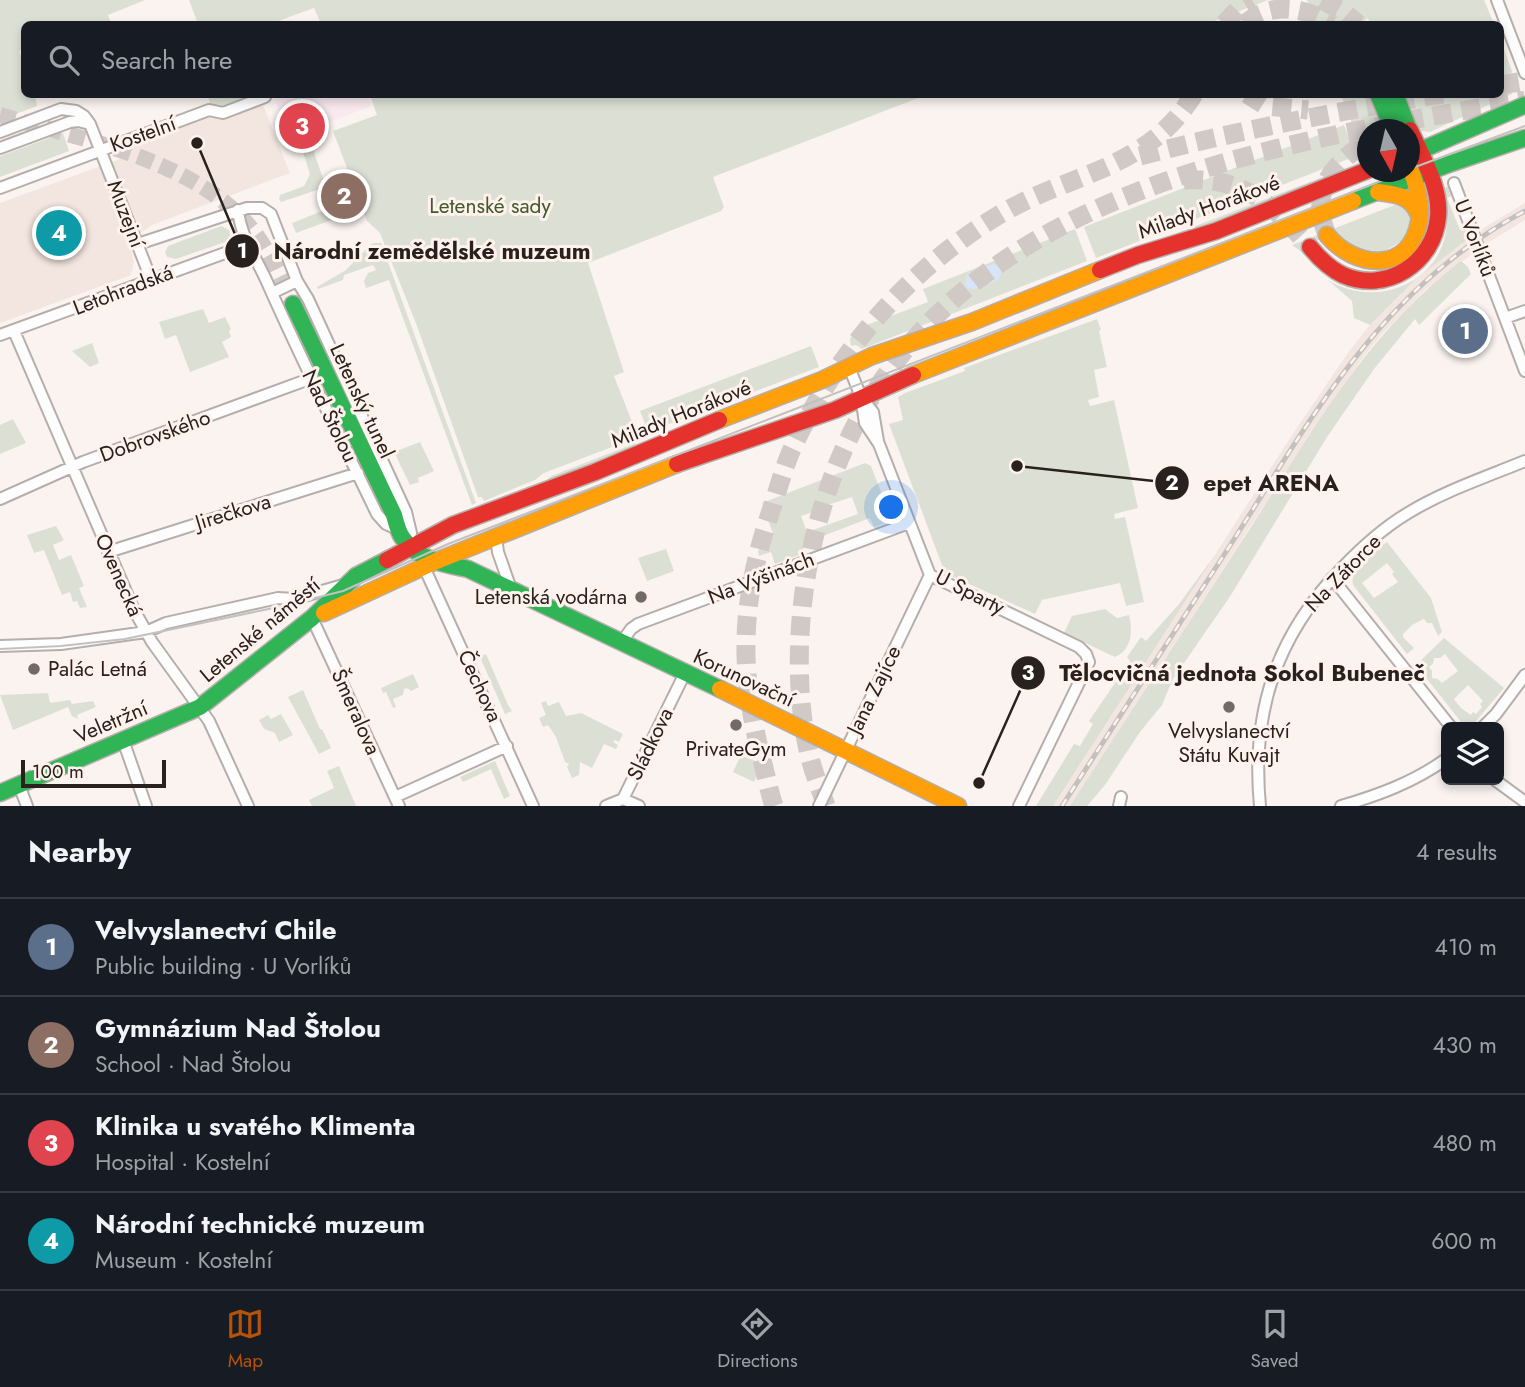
<!DOCTYPE html>
<meta charset="utf-8">
<style>
:root{--surface:#171b24;--page:#242831;--text:#f1f3f6;--muted:#9ea1a6;--line:#363941;--accent:#b45309}
body{margin:0;font-family:Jost,sans-serif;background:var(--page);color:var(--text)}
.controls{position:absolute;right:21px;bottom:21px;display:grid;overflow:hidden;border-radius:10px;box-shadow:0 4px 10px #0003}
.controls button{width:63px;height:63px;display:grid;place-items:center;padding:0;border:0;border-bottom:2px solid var(--line);background:var(--surface);color:var(--text);font:35px sans-serif}
.compass{position:absolute;left:1357px;top:119px;width:63px;height:63px;border-radius:50%;background:var(--surface);box-shadow:0 4px 10px #0003;rotate:172deg}
.scale{position:absolute;left:21px;bottom:18px;width:145px;box-sizing:border-box;padding-left:7px;border:4px solid #29211d;border-top:0;font-size:19px;line-height:24px;white-space:nowrap;color:#29211d;-webkit-text-stroke:5px #fff1eb;paint-order:stroke}
.you{position:absolute;left:892px;top:508px;width:24px;height:24px;margin:-18px;border:5px solid #fff;border-radius:50%;background:#1a73e8;box-shadow:0 0 0 10px #1a73e833}
.badge{display:grid;place-items:center;width:46px;height:46px;border-radius:50%;background:var(--accent);color:#fff;font-size:23px;font-weight:700}
.pin{position:absolute;translate:-50% -50%;border:4px solid #fff;box-shadow:0 2px 7px #0006}
.list{margin:0;padding:0;list-style:none}
h2{display:flex;justify-content:space-between;align-items:center;height:91px;margin:0;padding:0 28px;font-size:30px}
h2 small{font-size:23px;font-weight:400;color:var(--muted)}
.list li{display:grid;grid-template-columns:46px 1fr auto;gap:21px;align-items:center;box-sizing:border-box;height:98px;padding:0 28px;border-top:2px solid var(--line)}
.list b{display:block;font-size:26px;white-space:nowrap}
.list p{margin:0;font-size:23px;white-space:nowrap;color:var(--muted)}
.list em{font-size:23px;font-style:normal;color:var(--muted)}
.icon{flex:none;width:38px;height:38px;fill:none;stroke:currentColor;stroke-width:2;stroke-linecap:round;stroke-linejoin:round}
.map{position:relative;flex:none;width:1525px;height:806px;overflow:hidden}
.search{position:absolute;background:var(--surface);box-shadow:0 4px 10px #0003;left:21px;right:21px;top:21px;height:77px;display:flex;align-items:center;gap:18px;box-sizing:border-box;padding:0 24px;border-radius:10px;color:var(--muted);font-size:26px}
.sheet{height:483px;background:var(--surface)}
nav{display:flex;justify-content:space-around;align-items:center;box-sizing:border-box;height:98px;border-top:2px solid var(--line);background:var(--surface);font-size:19px;color:var(--muted)}
nav a{display:grid;justify-items:center;gap:4px}
nav .on{color:var(--accent)}
.map>svg:first-child{display:block}
</style>
<div class="map">
<svg width="1525" height="806" viewBox="0 0 1525 806">
<rect width="100%" height="100%" fill="#faf3f0"/>
<path fill="#f3e5df" d="M262 102 290 173 152 225 128 241 134 261 131 275 0 323V203L120 159 116 148 208 114Z
M1525 203V220L1481 247 1426 289 1381 335 1362 359 1308 437 1070 806H1053L1296 429 1350 350 1370 325 1416 279 1472 235Z"/>
<path fill="#faeaef" d="M269 95H366L371 103 369 107 288 138 274 97Z"/>
<path fill="#dce0d4" fill-rule="evenodd" d="M0 0H145L108 15 111 24H24V49L19 51 24 66V94L35 95 37 106 0 120Z
M189 0H1268L1207 24H321L314 8 270 24H198Z
M1307 0H1484L1494 24H1373L1367 18 1361 24H1315Z
M1501 41 1512 71 1508 84 1512 94 1430 132 1421 131 1405 95 1500 94Z
M207 95H252L258 97 225 110 211 105Z
M370 95V94L926 95 713 177 724 207 721 211 588 263 624 372 614 376 638 437 544 473 535 480 484 501 482 497H478L417 326 380 233 367 221 333 131 377 115Z
M1341 95H1368L1382 129 1368 130 1367 152 1364 154Z
M1344 125 1356 156 1096 258 1084 227Z
M63 133 69 151 0 177V156Z
M309 138 326 187 281 202 279 199 280 195 304 186 310 174 303 152Z
M1367 160V165L1223 222 1099 263Z
M1450 185 1454 195 1447 198 1460 230 1467 228 1469 238 1416 279 1370 325 1354 318 1352 301 1328 280C1376 310 1445 283 1447 221 1448 211 1444 200 1441 190Z
M1397 204 1406 205 1412 220 1402 241 1378 255 1349 248 1335 231 1318 240 1303 253 1292 245Z
M330 208 334 219 296 233 292 223Z
M221 226 229 230 230 235 228 241 176 259 167 257 165 252 168 246Z
M1075 229 1087 261 862 349 856 345 851 346 850 339 856 329 928 302 923 289Z
M375 243H381L476 503 472 505 389 280 366 288 364 281 368 273 376 270 373 265 344 275 343 280 318 289 317 287 346 270 371 244Z
M1461 261 1468 267 1471 274 1419 325 1415 319 1374 369 1327 437 1231 595 1173 679 1162 705 1140 732 1105 785 1087 806H1070C1129 714 1189 622 1249 530 1311 433 1368 331 1461 261Z
M203 309 209 323 225 317 231 329 229 331 231 337 222 342 229 357 190 372 176 335 165 339 159 322Z
M1097 319 1101 330 1099 331 1107 367 1094 370 1099 397 1088 400 1090 406 1114 400 1138 508 1114 514 1115 519 1125 517 1144 602 1126 606 1120 583 1042 600 1035 614 945 573 889 424 903 420 898 397 905 393 965 371 964 368Z
M92 343 99 363 90 367 72 351Z
M811 346 819 367 648 432 640 411Z
M13 419 26 443 0 454V425Z
M420 442 434 471 418 478 419 482 410 485 394 452Z
M636 443 634 448 541 486 551 476Z
M865 463 871 466 892 521 874 527 870 518 802 544 805 553 775 564 771 552 759 556 758 551 773 534 762 503ZM852 497 858 514 807 532 801 516 818 510V508Z
M56 526 64 540 53 545 59 560 71 555 84 586 79 588 87 607 80 608 77 601 73 602 70 592 62 595 44 550 34 553 27 535Z
M1387 542 1431 598 1442 632 1438 636 1432 623H1427L1424 619 1412 625 1403 634V637L1414 648 1407 654 1353 585C1349 566 1373 552 1387 542ZM1387 563 1394 572 1392 574 1398 582 1374 598 1362 583Z
M666 549 674 571 647 581 638 558Z
M1215 555 1053 806H1036L1074 744 1080 746 1093 724 1089 721 1130 661 1127 657 1141 637 1146 641 1179 604Z
M1105 609 1117 618 1129 615C1133 631 1132 650 1115 657L1064 633 1072 616Z
M1444 638 1504 688 1471 727H1465L1416 665ZM1445 654 1458 671 1442 683 1438 679 1432 678V671L1429 667 1433 664 1434 658H1440ZM1468 685 1483 701 1480 704 1482 707 1476 714 1473 712 1471 715 1461 708 1454 699Z
M486 654 508 705 512 711 505 714 480 657Z
M413 674 419 687 411 691 407 688 404 689 403 695 393 699 396 707 393 708 386 692 383 693 381 688Z
M303 690 320 729H322L331 748 319 754 288 697Z
M48 693 50 703 70 700 72 704 93 701 96 707 77 715 78 719 72 716 68 707 13 730 0 695Z
M546 701 548 706 559 702 566 716 581 713 623 734 619 742 615 740 613 742 618 745 616 749 604 744 592 768 580 762 579 775 572 778 567 767 569 764 565 762 556 737 548 725 543 727 539 718 546 715 541 703Z
M281 714 293 735 279 742 275 733 264 729 259 720 268 715 271 719Z
M741 755 762 764 754 782 733 772Z
M495 761 510 796 504 799 491 769 463 782 460 777Z
M339 766 356 806H312L309 800 334 788 327 771Z"/>
<path fill="#d8e4fa" d="M993 264 1000 268 1001 274 998 280 975 289 967 288 965 283 968 274Z"/>
<g fill="none" stroke-linecap="round" stroke-linejoin="round">
<path stroke="#d0c9c6" stroke-width="16" stroke-dasharray="16 8" stroke-linecap="butt" d="M0 115C83 140 200 161 255 233 271 255 282 280 293 304"/>
<path stroke="#d0c9c6" stroke-width="19" stroke-dasharray="19 10" stroke-linecap="butt" d="M1322 0 1345 13 1358 24
M1224 24 1239 8 1252 0
M1245 24C1270 1 1305 7 1332 24
M1500 85 1525 81
M1247 94 1266 106 1308 110
M1140 156C1240 130 1341 111 1443 94
M1184 180C1245 177 1272 204 1310 247
M1327 235C1309 191 1332 164 1368 141
M774 806C769 791 766 775 762 760 752 721 745 680 746 639 747 594 758 547 773 505 779 486 784 467 792 449 837 351 910 267 1004 212 1074 172 1148 169 1194 94
M826 806C820 788 812 769 808 750 792 675 799 585 821 512 912 197 1249 148 1525 100"/>
<defs>
<path id="street" d="M1497 0 1525 73
M0 132 61 109 76 111 84 116 90 124 151 279
M0 148 70 122 78 121 90 124
M1454 183 1525 371
M0 188 209 110 223 113 265 97
M238 210C241 238 256 257 267 282 302 361 340 437 377 514L386 524 399 530
M138 244 247 208H262L271 214 297 281 308 299 406 512 411 533
M272 293 297 281
M1505 318 1525 311
M14 331 134 610 152 642 209 721 248 806
M0 335 247 245
M849 367 861 397 873 412 878 441
M861 397 865 423 879 444 930 575 1079 647 1086 654 1089 662 1019 806
M0 499 83 462 312 378
M496 537 498 552 511 589
M108 552 358 473
M424 567 533 806
M1332 578 1451 727
M312 618 399 806
M621 643 631 629 638 624 909 523
M0 646 61 644 146 632 166 623 278 598 294 599 343 585
M1483 727 1496 714 1525 675
M123 740 146 806
M1495 780 1525 802
M19 785 27 806
M395 797 507 746
M623 799 639 806
M606 806 623 799 685 673
M819 806 930 575
M1119 806 1121 797
M1260 806C1251 712 1276 636 1342 568 1362 547 1383 528 1408 513 1444 491 1486 477 1525 461
M1341 806C1379 795 1414 782 1446 759"/>
<path id="fast" d="M1378 94 1393 130
M1395 94 1409 130
M1410 155 1525 105
M1353 201 1449 164 1525 138
M293 304 394 515C396 522 398 531 402 537 417 560 444 564 468 569L720 689
M0 793 200 707 312 618 356 576 387 560"/>
<path id="slow" d="M1378 192C1397 194 1411 196 1419 215
M1327 235C1355 269 1409 274 1419 222 1422 203 1417 185 1410 168
M913 375 1353 201
M719 420 822 380 872 356 972 322 1100 270
M324 613 434 562 677 464
M720 689 958 806"/>
<path id="jam" d="M1310 247C1319 258 1330 269 1343 275 1386 294 1434 263 1438 217 1441 187 1422 157 1410 130
M1100 270 1138 255 1216 231 1368 170
M677 464 835 410 913 375
M387 560 453 525 595 472 719 420"/>
</defs>
<use href="#street" stroke="#b5aeab" stroke-width="14"/>
<use href="#fast" stroke="#b5aeab" stroke-width="19"/>
<use href="#slow" stroke="#b5aeab" stroke-width="19"/>
<use href="#jam" stroke="#b5aeab" stroke-width="19"/>
<use href="#street" stroke="#fefdfd" stroke-width="10"/>
<use href="#fast" stroke="#30b455" stroke-width="16"/>
<use href="#slow" stroke="#ff9f0a" stroke-width="16"/>
<use href="#jam" stroke="#e5322d" stroke-width="16"/>
<path stroke="#c3c1c0" stroke-width="2" d="M1410 169 1525 126
M0 649 61 646 125 639 283 606 343 591 448 544 1404 172"/>
<defs>
<path id="rail" d="M1062 806C1118 718 1175 631 1231 544 1314 414 1383 286 1525 211"/>
</defs>
<use href="#rail" stroke="#c3c1c0" stroke-width="5"/>
<use href="#rail" stroke="#fff1eb" stroke-width="2.5" stroke-dasharray="8" stroke-linecap="butt"/>
</g>
<g fill="#726a67" stroke="#fff1eb" stroke-width="2.5">
<circle cx="641" cy="597" r="7"/>
<circle cx="34" cy="669" r="7"/>
<circle cx="1229" cy="707" r="7"/>
<circle cx="736" cy="725" r="7"/>
</g>
<g text-anchor="middle" stroke-width="6" stroke-linejoin="round" paint-order="stroke">
<g font-size="21" fill="#29211d" stroke="#fff1eb">
<text transform="translate(143 134) rotate(-20)" y="7">Kostelní</text>
<text transform="translate(1209 207) rotate(-20)" y="7">Milady Horákové</text>
<text transform="translate(126 214) rotate(69)" y="7">Muzejní</text>
<text transform="translate(1475 238) rotate(69)" y="7">U Vorlíků</text>
<text transform="translate(123 290) rotate(-21)" y="7">Letohradská</text>
<text transform="translate(362 401) rotate(65)" y="7">Letenský tunel</text>
<text transform="translate(681 414) rotate(-22)" y="7">Milady Horákové</text>
<text transform="translate(330 416) rotate(64)" y="7">Nad Štolou</text>
<text transform="translate(155 436) rotate(-20)" y="7">Dobrovského</text>
<text transform="translate(233 512) rotate(-17)" y="7">Jirečkova</text>
<text transform="translate(1343 573) rotate(-46)" y="7">Na Zátorce</text>
<text transform="translate(119 575) rotate(66)" y="7">Ovenecká</text>
<text transform="translate(761 578) rotate(-21)" y="7">Na Výšinách</text>
<text transform="translate(970 592) rotate(27)" y="7">U Sparty</text>
<text transform="translate(260 630) rotate(-40)" y="7">Letenské náměstí</text>
<text transform="translate(744 678) rotate(25)" y="7">Korunovační</text>
<text transform="translate(480 686) rotate(65)" y="7">Čechova</text>
<text transform="translate(874 690) rotate(-64)" y="7">Jana Zajíce</text>
<text transform="translate(356 712) rotate(66)" y="7">Šmeralova</text>
<text transform="translate(111 722) rotate(-23)" y="7">Veletržní</text>
<text transform="translate(650 744) rotate(-64)" y="7">Sládkova</text>
</g>
<g font-size="21" fill="#405c2d" stroke="#fff1eb">
<text x="490" y="213">Letenské sady</text>
</g>
<g font-size="21" fill="#29211d" stroke="#fff1eb">
<text x="627" y="604" text-anchor="end">Letenská vodárna</text>
<text x="48" y="676" text-anchor="start">Palác Letná</text>
<text x="1229" y="738">Velvyslanectví<tspan x="1229" dy="24">Státu Kuvajt</tspan></text>
<text x="736" y="756">PrivateGym</text>
</g>
</g>
<path fill="none" stroke="#29211d" stroke-width="2.5" d="M197 143L242 251M1017 466L1172 483M979 783L1028 673"/>
<g fill="#29211d" stroke="#fff1eb" stroke-width="2.5">
<circle cx="197" cy="143" r="7"/>
<circle cx="1017" cy="466" r="7"/>
<circle cx="979" cy="783" r="7"/>
<circle cx="242" cy="251" r="18"/>
<circle cx="1172" cy="483" r="18"/>
<circle cx="1028" cy="673" r="18"/>
</g>
<g font-size="21" text-anchor="middle" font-weight="bold" fill="#fff">
<text x="242" y="258">1</text>
<text x="1172" y="490">2</text>
<text x="1028" y="680">3</text>
</g>
<g font-size="23" text-anchor="middle" font-weight="bold" fill="#29211d" stroke="#fff1eb" stroke-width="6" stroke-linejoin="round" paint-order="stroke">
<text x="432" y="259">Národní zemědělské muzeum</text>
<text x="1271" y="491">epet ARENA</text>
<text x="1242" y="681">Tělocvičná jednota Sokol Bubeneč</text>
</g>
</svg>
<div class="controls">
<button><svg class="icon" aria-label="layers" viewBox="0 0 24 24"><path d="M12 4l9 5-9 5-9-5zM3 14l9 5 9-5"/></svg></button>
</div>
<svg class="compass" viewBox="-18 -18 36 36"><path d="M0-13l5 13h-10z" fill="#e53935"/><path d="M0 13l5-13h-10z" fill="#9ea1a6"/></svg>
<div class="scale">100 m</div>
<div class="you"></div>
<div class="pin badge" style="left:1465px;top:331px;background:#5c6f8a">1</div>
<div class="pin badge" style="left:344px;top:196px;background:#8d6e63">2</div>
<div class="pin badge" style="left:302px;top:126px;background:#e0444e">3</div>
<div class="pin badge" style="left:59px;top:233px;background:#0f9aa8">4</div>
<div class="search"><svg class="icon" aria-label="search" viewBox="0 0 24 24"><circle cx="10" cy="10" r="6"/><path d="M15 15l6 6"/></svg>Search here</div>
</div>
<section class="sheet">
<h2>Nearby<small>4 results</small></h2>
<ul class="list">
<li><span class="badge" style="background:#5c6f8a">1</span><div><b>Velvyslanectví Chile</b><p>Public building · U Vorlíků</p></div><em>410 m</em></li>
<li><span class="badge" style="background:#8d6e63">2</span><div><b>Gymnázium Nad Štolou</b><p>School · Nad Štolou</p></div><em>430 m</em></li>
<li><span class="badge" style="background:#e0444e">3</span><div><b>Klinika u svatého Klimenta</b><p>Hospital · Kostelní</p></div><em>480 m</em></li>
<li><span class="badge" style="background:#0f9aa8">4</span><div><b>Národní technické muzeum</b><p>Museum · Kostelní</p></div><em>600 m</em></li>
</ul>
</section>
<nav>
<a class="on"><svg class="icon" aria-label="map" viewBox="0 0 24 24"><path d="M3 6l6-2 6 2 6-2v14l-6 2-6-2-6 2zM9 4v14M15 6v14"/></svg>Map</a>
<a><svg class="icon" aria-label="directions" viewBox="0 0 24 24"><path d="M12 3l9 9-9 9-9-9zM9 14v-3h6M13 9l2 2-2 2"/></svg>Directions</a>
<a><svg class="icon" aria-label="saved" viewBox="0 0 24 24"><path d="M7 4h10v16l-5-4-5 4z"/></svg>Saved</a>
</nav>
